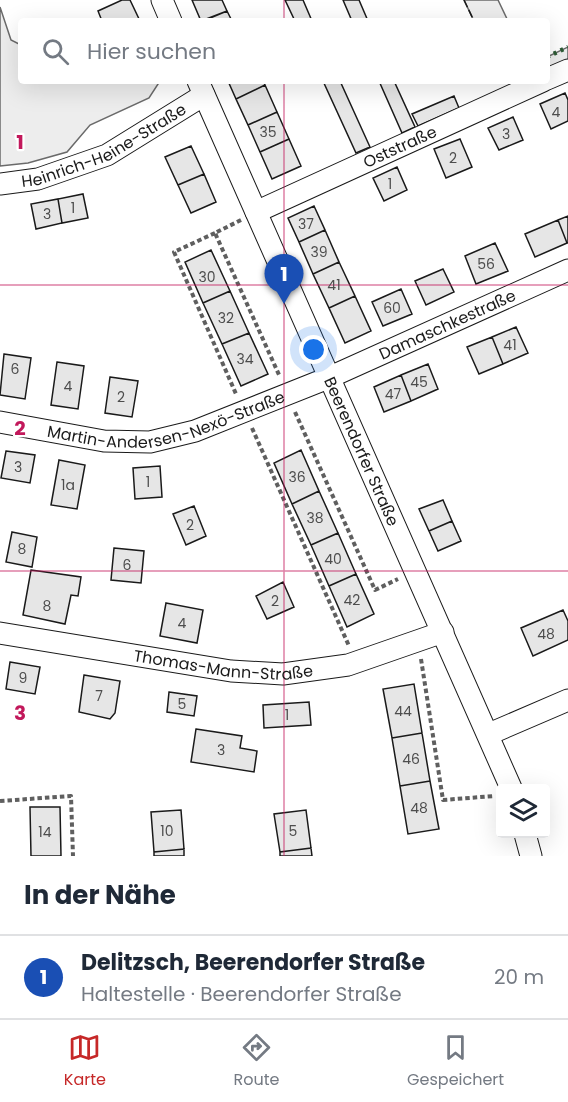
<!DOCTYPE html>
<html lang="de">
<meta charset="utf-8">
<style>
:root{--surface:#fff;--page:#f6f6f7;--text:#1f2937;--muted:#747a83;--line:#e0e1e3;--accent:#c62828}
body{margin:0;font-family:Poppins,sans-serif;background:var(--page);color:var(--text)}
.controls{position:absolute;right:18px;bottom:18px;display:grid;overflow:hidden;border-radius:6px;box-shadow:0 6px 24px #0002}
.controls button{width:54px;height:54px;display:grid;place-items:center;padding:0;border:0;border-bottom:2px solid var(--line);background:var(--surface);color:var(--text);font:30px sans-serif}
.you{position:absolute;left:314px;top:350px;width:21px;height:21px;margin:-15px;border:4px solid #fff;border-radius:50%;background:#1a73e8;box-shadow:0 0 0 9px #1a73e833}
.badge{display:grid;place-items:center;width:39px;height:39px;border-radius:50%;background:var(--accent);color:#fff;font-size:20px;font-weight:700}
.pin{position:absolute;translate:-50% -50px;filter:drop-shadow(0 2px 3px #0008)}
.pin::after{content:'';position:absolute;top:32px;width:21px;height:18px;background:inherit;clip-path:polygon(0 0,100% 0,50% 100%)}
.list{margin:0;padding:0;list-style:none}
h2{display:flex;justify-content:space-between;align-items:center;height:78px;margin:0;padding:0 24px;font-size:26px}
h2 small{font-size:20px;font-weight:400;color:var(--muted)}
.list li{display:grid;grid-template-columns:39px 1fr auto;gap:18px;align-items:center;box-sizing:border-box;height:84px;padding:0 24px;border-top:2px solid var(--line)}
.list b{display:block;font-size:22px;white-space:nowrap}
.list p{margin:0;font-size:20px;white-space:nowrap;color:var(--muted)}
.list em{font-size:20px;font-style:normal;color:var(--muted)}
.icon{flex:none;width:33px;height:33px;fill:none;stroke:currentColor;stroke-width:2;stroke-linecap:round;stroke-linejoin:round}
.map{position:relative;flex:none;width:568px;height:856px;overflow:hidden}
.search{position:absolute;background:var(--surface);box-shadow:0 6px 24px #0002;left:18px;right:18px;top:18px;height:66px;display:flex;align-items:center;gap:15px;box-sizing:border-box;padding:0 21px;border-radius:6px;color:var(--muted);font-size:22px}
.sheet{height:162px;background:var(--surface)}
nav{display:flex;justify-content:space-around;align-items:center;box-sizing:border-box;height:84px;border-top:2px solid var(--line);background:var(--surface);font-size:16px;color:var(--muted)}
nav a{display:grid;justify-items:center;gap:3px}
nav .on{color:var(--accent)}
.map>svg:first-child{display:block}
</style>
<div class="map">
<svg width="568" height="856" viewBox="0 0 568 856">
<rect width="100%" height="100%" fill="#fff"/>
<path fill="#ededed" stroke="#6a6a6a" stroke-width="1.5" d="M464 0H498L508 21H474Z
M0 7 11 40 21 45V81H160L149 98 90 125 67 152 28 163 0 166Z
M568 47V63L547 73V57Z"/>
<path fill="#e6e6e6" stroke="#1a1a1a" stroke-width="1.5" d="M122 0H130L140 21H102L98 11Z
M192 0H222L227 11 201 21Z
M285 0H303L312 21H295Z
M343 0H359L368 21H352Z
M227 11 232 21H203Z
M228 81H263L265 85 236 99Z
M323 81H340L370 147 356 153Z
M379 81H394L415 127 402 133Z
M265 85 277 112 248 125 236 99Z
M565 93 568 100V121L551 129 540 104Z
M454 96 459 108 418 126 412 114Z
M277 112 289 139 260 152 248 125Z
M513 117 523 140 499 150 488 128Z
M289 139 301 166 272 179 260 152Z
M460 139 472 167 446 178 434 149Z
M191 146 204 174 178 185 165 157Z
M397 167 407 190 384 201 373 178Z
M204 174 216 202 191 213 178 185Z
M83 194 88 218 62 223 58 199Z
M58 199 62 223 36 229 31 204Z
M314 206 325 230 299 242 288 218Z
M568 216V243H567L558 220Z
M558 220 567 243 535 257 525 234Z
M325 230 339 262 313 274 299 242Z
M495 243 508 271 476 284 465 256Z
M211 250 230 291 203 303 185 262Z
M339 262 355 296 329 308 313 274Z
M443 269 454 292 426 305 415 281Z
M401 289 412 314 383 326 372 302Z
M230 291 249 333 222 344 203 303Z
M355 296 371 331 345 343 329 308Z
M516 327 528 353 503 364 492 337Z
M249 333 268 374 241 386 222 344Z
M492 337 503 364 479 374 467 347Z
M4 354 31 358 25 399 0 395Z
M57 362 84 366 78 409 51 405Z
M428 364 438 389 411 401 401 375Z
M401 375 411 401 384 412 374 387Z
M110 377 138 381 132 417 105 413Z
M301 450 319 491 292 504 274 463Z
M6 451 35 455 30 483 1 478Z
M59 460 85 465 77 509 51 505Z
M160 466 162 497 135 499 133 468Z
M319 491 338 533 311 545 292 504Z
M443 500 452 521 429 531 419 509Z
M194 506 206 536 186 545 173 514Z
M452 521 461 541 438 551 429 531Z
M12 532 37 537 32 567 6 562Z
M338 533 356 574 329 586 311 545Z
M114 548 144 551 141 583 111 580Z
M31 570 81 577 78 596 71 595 65 624 23 615Z
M356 574 374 614 347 627 329 586Z
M283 582 294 607 267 619 256 596Z
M166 603 203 610 197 643 160 636Z
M563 610 568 621V640L533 656 521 628Z
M10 662 40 667 35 694 6 689Z
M84 675 120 681 115 713 110 719 79 712Z
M414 684 422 733 392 738 383 689Z
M169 692 197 696 194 716 167 712Z
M309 702 311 725 264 728 263 705Z
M196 729 242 736 240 748 257 751 254 772 191 762Z
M422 733 430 781 400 786 392 738Z
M430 781 439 829 408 834 400 786Z
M30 807H60L61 856H31Z
M181 810 184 849 154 852 151 812Z
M306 810 311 848 280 852 274 814Z
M311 848 312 856H280V852Z
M184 849V856H154V852Z"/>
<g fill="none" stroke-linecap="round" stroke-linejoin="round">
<defs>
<g id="minor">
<path d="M162 0 171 21"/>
<path d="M547 79 568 70"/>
<path id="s1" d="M198 81 511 788"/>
<path id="s2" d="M0 184 38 179 107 155 204 95"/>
<path id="s3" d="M256 212 543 81"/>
<path id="s4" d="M0 422 104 441 150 442 195 431 328 378 568 270"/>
<path id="s5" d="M0 633 231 671 283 674 348 665 443 632"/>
<path d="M489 734 568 700"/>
<path d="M525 834 531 856"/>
</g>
</defs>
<use href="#minor" stroke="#1a1a1a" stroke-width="23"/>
<path stroke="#5f5f5f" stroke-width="4" stroke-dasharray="4.5 3" stroke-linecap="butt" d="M241 220 215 233 280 377
M215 233 174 252 236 394
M295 412 375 590 398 579
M252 428 349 646
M421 659 443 800 494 796
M0 801 71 796 73 856"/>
<use href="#minor" stroke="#fff" stroke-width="21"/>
<path stroke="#2b5a34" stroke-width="4.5" stroke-dasharray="3 4.5" stroke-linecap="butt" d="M547 57 568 47"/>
<path stroke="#1a1a1a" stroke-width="1.5" stroke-dasharray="8 3" stroke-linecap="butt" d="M464 0 474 21"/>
</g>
<path fill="none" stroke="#c2185b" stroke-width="1.5" stroke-opacity="0.55" d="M284 0V21M284 81V856M0 285H568M0 571H568"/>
<g text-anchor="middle" stroke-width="4.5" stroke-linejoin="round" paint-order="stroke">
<g font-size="14" fill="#4d4d4d">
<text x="556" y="117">4</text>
<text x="268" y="137">35</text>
<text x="506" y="139">3</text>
<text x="453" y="163">2</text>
<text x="390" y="189">1</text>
<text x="73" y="213">1</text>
<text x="47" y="219">3</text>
<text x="306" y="229">37</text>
<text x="319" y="257">39</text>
<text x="486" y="269">56</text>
<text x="207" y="282">30</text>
<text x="334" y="290">41</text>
<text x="392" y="313">60</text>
<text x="226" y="323">32</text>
<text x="510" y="350">41</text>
<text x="245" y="364">34</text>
<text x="15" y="374">6</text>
<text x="419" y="387">45</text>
<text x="68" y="391">4</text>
<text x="393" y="399">47</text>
<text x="121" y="402">2</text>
<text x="18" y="472">3</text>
<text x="297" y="482">36</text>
<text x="148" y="487">1</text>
<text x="68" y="490">1a</text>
<text x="315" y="523">38</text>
<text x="190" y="530">2</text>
<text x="22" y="554">8</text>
<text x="333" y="564">40</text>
<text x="127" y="570">6</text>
<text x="352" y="605">42</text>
<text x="275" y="606">2</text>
<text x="47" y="611">8</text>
<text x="182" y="628">4</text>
<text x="546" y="639">48</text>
<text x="23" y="683">9</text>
<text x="99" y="701">7</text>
<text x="182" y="709">5</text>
<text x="403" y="716">44</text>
<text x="287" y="720">1</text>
<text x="221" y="755">3</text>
<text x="411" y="764">46</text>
<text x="419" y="813">48</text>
<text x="167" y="836">10</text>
<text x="293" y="836">5</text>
<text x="45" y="837">14</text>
</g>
<g font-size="16" fill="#1a1a1a" stroke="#fff">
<text dy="6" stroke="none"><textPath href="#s2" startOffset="112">Heinrich-Heine-Straße</textPath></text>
<text dy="6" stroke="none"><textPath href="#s3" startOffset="158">Oststraße</textPath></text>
<text dy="6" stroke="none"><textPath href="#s4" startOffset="472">Damaschkestraße</textPath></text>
<text dy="6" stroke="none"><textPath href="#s4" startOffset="171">Martin-Andersen-Nexö-Straße</textPath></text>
<text dy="6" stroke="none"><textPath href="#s1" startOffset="405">Beerendorfer Straße</textPath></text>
<text dy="6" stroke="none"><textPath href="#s5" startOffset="226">Thomas-Mann-Straße</textPath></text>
</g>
</g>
<g font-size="20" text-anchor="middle" font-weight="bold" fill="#c2185b" stroke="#fff" stroke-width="4.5" stroke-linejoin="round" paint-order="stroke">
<text x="20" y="149">1</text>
<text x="20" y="435">2</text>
<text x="20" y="720">3</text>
</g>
</svg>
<div class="controls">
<button><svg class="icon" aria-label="layers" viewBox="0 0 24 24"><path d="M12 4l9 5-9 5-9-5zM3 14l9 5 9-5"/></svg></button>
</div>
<div class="you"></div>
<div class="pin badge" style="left:284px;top:304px;background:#1a4fb4">1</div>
<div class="search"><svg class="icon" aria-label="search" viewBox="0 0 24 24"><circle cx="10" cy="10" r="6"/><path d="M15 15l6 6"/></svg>Hier suchen</div>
</div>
<section class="sheet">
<h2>In der Nähe<small></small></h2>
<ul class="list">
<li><span class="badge" style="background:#1a4fb4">1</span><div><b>Delitzsch, Beerendorfer Straße</b><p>Haltestelle · Beerendorfer Straße</p></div><em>20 m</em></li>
</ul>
</section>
<nav>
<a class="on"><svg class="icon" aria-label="map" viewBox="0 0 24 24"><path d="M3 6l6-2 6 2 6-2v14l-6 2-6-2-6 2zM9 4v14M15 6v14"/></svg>Karte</a>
<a><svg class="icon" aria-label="directions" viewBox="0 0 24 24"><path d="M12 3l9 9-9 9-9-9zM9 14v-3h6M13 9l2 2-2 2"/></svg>Route</a>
<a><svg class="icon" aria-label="saved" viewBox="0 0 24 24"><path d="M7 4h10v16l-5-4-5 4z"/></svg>Gespeichert</a>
</nav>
